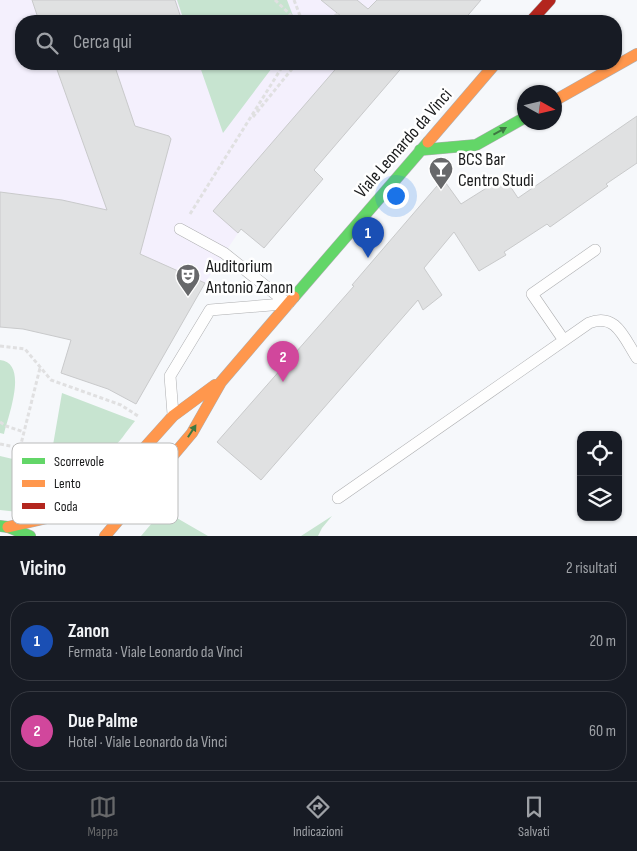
<!DOCTYPE html>
<html lang="it">
<meta charset="utf-8">
<style>
:root{--surface:#171b24;--page:#242831;--text:#f1f3f6;--muted:#9ea1a6;--line:#363941;--accent:#67686a}
body{margin:0;font-family:"Sofia Sans Condensed",sans-serif;background:var(--page);color:var(--text)}
.controls{position:absolute;right:15px;bottom:15px;display:grid;overflow:hidden;border-radius:10px;box-shadow:0 1px 4px #0004}
.controls button{width:45px;height:45px;display:grid;place-items:center;padding:0;border:0;border-bottom:1px solid var(--line);background:var(--surface);color:var(--text);font:25px sans-serif}
.compass{position:absolute;left:517px;top:85px;width:45px;height:45px;border-radius:50%;background:var(--surface);box-shadow:0 1px 4px #0004;rotate:98deg}
.you{position:absolute;left:395px;top:195px;width:18px;height:18px;margin:-12px;border:4px solid #fff;border-radius:50%;background:#1a73e8;box-shadow:0 0 0 8px #1a73e833}
.badge{display:grid;place-items:center;width:32px;height:32px;border-radius:50%;background:var(--accent);color:#fff;font-size:16px;font-weight:700}
.pin{position:absolute;translate:-50% -41px;filter:drop-shadow(0 1px 2px #0008)}
.pin::after{content:'';position:absolute;top:26px;width:18px;height:15px;background:inherit;clip-path:polygon(0 0,100% 0,50% 100%)}
.list{margin:0;padding:0;list-style:none}
h2{display:flex;justify-content:space-between;align-items:center;height:65px;margin:0;padding:0 20px;font-size:21px}
h2 small{font-size:16px;font-weight:400;color:var(--muted)}
.list li{display:grid;grid-template-columns:32px 1fr auto;gap:15px;align-items:center;box-sizing:border-box;height:80px;margin:0 10px 10px;padding:0 10px;border:1px solid var(--line);border-radius:20px}
.list b{display:block;font-size:19px;white-space:nowrap}
.list p{margin:0;font-size:16px;white-space:nowrap;color:var(--muted)}
.list em{font-size:16px;font-style:normal;color:var(--muted)}
.icon{flex:none;width:28px;height:28px;fill:none;stroke:currentColor;stroke-width:2;stroke-linecap:round;stroke-linejoin:round}
.map{position:relative;flex:none;width:637px;height:536px;overflow:hidden}
.search{position:absolute;background:var(--surface);box-shadow:0 1px 4px #0004;left:15px;right:15px;top:15px;height:55px;display:flex;align-items:center;gap:12px;box-sizing:border-box;padding:0 18px;border-radius:20px;color:var(--muted);font-size:19px}
.sheet{height:245px;background:var(--surface)}
nav{display:flex;justify-content:space-around;align-items:center;box-sizing:border-box;height:70px;border-top:1px solid var(--line);background:var(--surface);font-size:14px;color:var(--muted)}
nav a{display:grid;justify-items:center;gap:2px}
nav .on{color:var(--accent)}
.map>svg:first-child{display:block}
</style>
<div class="map">
<svg width="637" height="536" viewBox="0 0 637 536">
<rect width="100%" height="100%" fill="#f6f8fb"/>
<path fill="#f4f0fd" d="M0 0H481L463 21H21V64H405L314 170 323 179 264 248 241 229 238 233 205 283 136 404 108 389 61 373 71 340 23 329 0 327Z"/>
<path fill="#c7e4d0" d="M177 0H287L295 21H184Z
M199 64H275L223 133Z
M0 360C29 363 8 416 4 434L0 433Z
M62 393 135 421C127 430 119 445 108 451 95 458 67 448 53 445Z
M0 456 51 468 69 501 18 512 0 510Z
M163 510 208 536H141Z
M332 516 322 528 318 536H301Z"/>
<path fill="#e0e1e2" stroke="#c9cacb" d="M32 0H175L182 21H39Z
M321 0H357L368 9 377 0H481L463 21H347Z
M55 64H114L135 126 169 136 171 139 140 254 205 283 136 404 108 389 61 373 71 340 23 329 0 327V192L62 200 107 210Z
M340 64H405L314 170 323 179 264 248 241 229 238 233 213 211Z
M637 116V163L606 184 608 186 550 227 547 224 504 252 506 255 479 271 454 232 424 268 442 295 423 310 418 300 261 480 217 442 354 286 352 285 443 179 461 204 504 177 518 198Z"/>
<g fill="none" stroke-linecap="round" stroke-linejoin="round">
<defs>
<path id="lane" d="M180 229 224 253 288 304
M563 339 532 294 595 250
M173 414 170 376 210 310 283 304
M338 498 589 323C616 312 624 338 637 358"/>
<path id="fast" d="M420 150 476 145 524 118
M294 297 428 142
M0 526 8 527 30 536"/>
<path id="slow" d="M554 101 637 54
M428 142 495 64
M8 527 60 515 88 503 120 475 173 416 215 385
M105 536 192 433 221 382 294 297"/>
<path id="jam" d="M531 21 550 0"/>
</defs>
<use href="#lane" stroke="#adaeb0" stroke-width="12"/>
<use href="#fast" stroke="#adaeb0" stroke-width="12"/>
<use href="#slow" stroke="#adaeb0" stroke-width="12"/>
<use href="#jam" stroke="#adaeb0" stroke-width="12"/>
<path stroke="#e0e0e1" stroke-width="3" stroke-dasharray="4 2.5" stroke-linecap="butt" d="M275 0 297 21
M294 0 302 21
M323 21 338 14
M253 117 296 64
M190 214 284 64
M0 346 25 349 51 380 121 405 138 416
M0 422 6 426 24 432
M0 444 62 456 74 479
M20 448 40 368"/>
<use href="#lane" stroke="#fefefe" stroke-width="11"/>
<use href="#fast" stroke="#63d668" stroke-width="11"/>
<use href="#slow" stroke="#ff974d" stroke-width="11"/>
<use href="#jam" stroke="#b3261e" stroke-width="11"/>
</g>
<defs><path id="oneway-solid" d="M-6-.8H1V-3.2L6.5 0L1 3.2V.8H-6Z" transform="scale(1.25)"/></defs>
<g fill="#3e7842">
<use href="#oneway-solid" transform="translate(500 131) rotate(-29)"/>
<use href="#oneway-solid" transform="translate(192 431) rotate(-57)"/>
</g>
<defs>
<symbol id="bar-pin" viewBox="-11 -11 22 30"><path d="M0 17L-7.5 6A9.5 9.5 0 1 1 7.5 6Z" fill="#67686a" stroke="#fff"/><path d="M-6-5H6L.8 .8V4.5H3.5V6h-7V4.5H-.8V.8Z" fill="#fff"/></symbol>
<symbol id="theatre-pin" viewBox="-11 -11 22 30"><path d="M0 17L-7.5 6A9.5 9.5 0 1 1 7.5 6Z" fill="#67686a" stroke="#fff"/><path d="M-5-5.5Q0-4 5-5.5V0Q5 5 0 6Q-5 5-5 0ZM-3.3-2.5H-1v1.5H-3.3ZM1-2.5H3.3v1.5H1ZM-2.8 1Q0 5.5 2.8 1Z" fill="#fff"/></symbol>
</defs>
<g fill-rule="evenodd">
<use href="#bar-pin" x="427" y="155" width="28" height="38"/>
<use href="#theatre-pin" x="174" y="262" width="28" height="38"/>
</g>
<g text-anchor="middle" stroke-width="5" stroke-linejoin="round" paint-order="stroke">
<g font-size="18" fill="#1a1b1c" stroke="#fff">
<text transform="translate(403 143) rotate(-49)" y="6">Viale Leonardo da Vinci</text>
</g>
<g font-size="18" fill="#1a1b1c" stroke="#fff" text-anchor="start">
<text x="458" y="165">BCS Bar<tspan x="458" dy="21">Centro Studi</tspan></text>
<text x="206" y="272">Auditorium<tspan x="206" dy="21">Antonio Zanon</tspan></text>
</g>
</g>
<rect x="12" y="443" width="166" height="81" rx="8" fill="#fff" stroke="#babbbb" stroke-width="1"/>
<rect x="22" y="458" width="23" height="6" fill="#63d668"/>
<rect x="22" y="480" width="23" height="7" fill="#ff974d"/>
<rect x="22" y="503" width="23" height="6" fill="#b3261e"/>
<g font-size="14" fill="#1a1b1c">
<text x="54" y="466">Scorrevole</text>
<text x="54" y="488">Lento</text>
<text x="54" y="511">Coda</text>
</g>
</svg>
<div class="controls">
<button><svg class="icon" aria-label="locate" viewBox="0 0 24 24"><circle cx="12" cy="12" r="6"/><path d="M12 2v4M12 18v4M2 12h4M18 12h4"/></svg></button>
<button><svg class="icon" aria-label="layers" viewBox="0 0 24 24"><path d="M12 4l9 5-9 5-9-5zM3 14l9 5 9-5"/></svg></button>
</div>
<svg class="compass" viewBox="-18 -18 36 36"><path d="M0-13l5 13h-10z" fill="#e53935"/><path d="M0 13l5-13h-10z" fill="#9ea1a6"/></svg>
<div class="you"></div>
<div class="pin badge" style="left:368px;top:258px;background:#1a4fb4">1</div>
<div class="pin badge" style="left:283px;top:382px;background:#d1479c">2</div>
<div class="search"><svg class="icon" aria-label="search" viewBox="0 0 24 24"><circle cx="10" cy="10" r="6"/><path d="M15 15l6 6"/></svg>Cerca qui</div>
</div>
<section class="sheet">
<h2>Vicino<small>2 risultati</small></h2>
<ul class="list">
<li><span class="badge" style="background:#1a4fb4">1</span><div><b>Zanon</b><p>Fermata · Viale Leonardo da Vinci</p></div><em>20 m</em></li>
<li><span class="badge" style="background:#d1479c">2</span><div><b>Due Palme</b><p>Hotel · Viale Leonardo da Vinci</p></div><em>60 m</em></li>
</ul>
</section>
<nav>
<a class="on"><svg class="icon" aria-label="map" viewBox="0 0 24 24"><path d="M3 6l6-2 6 2 6-2v14l-6 2-6-2-6 2zM9 4v14M15 6v14"/></svg>Mappa</a>
<a><svg class="icon" aria-label="directions" viewBox="0 0 24 24"><path d="M12 3l9 9-9 9-9-9zM9 14v-3h6M13 9l2 2-2 2"/></svg>Indicazioni</a>
<a><svg class="icon" aria-label="saved" viewBox="0 0 24 24"><path d="M7 4h10v16l-5-4-5 4z"/></svg>Salvati</a>
</nav>
